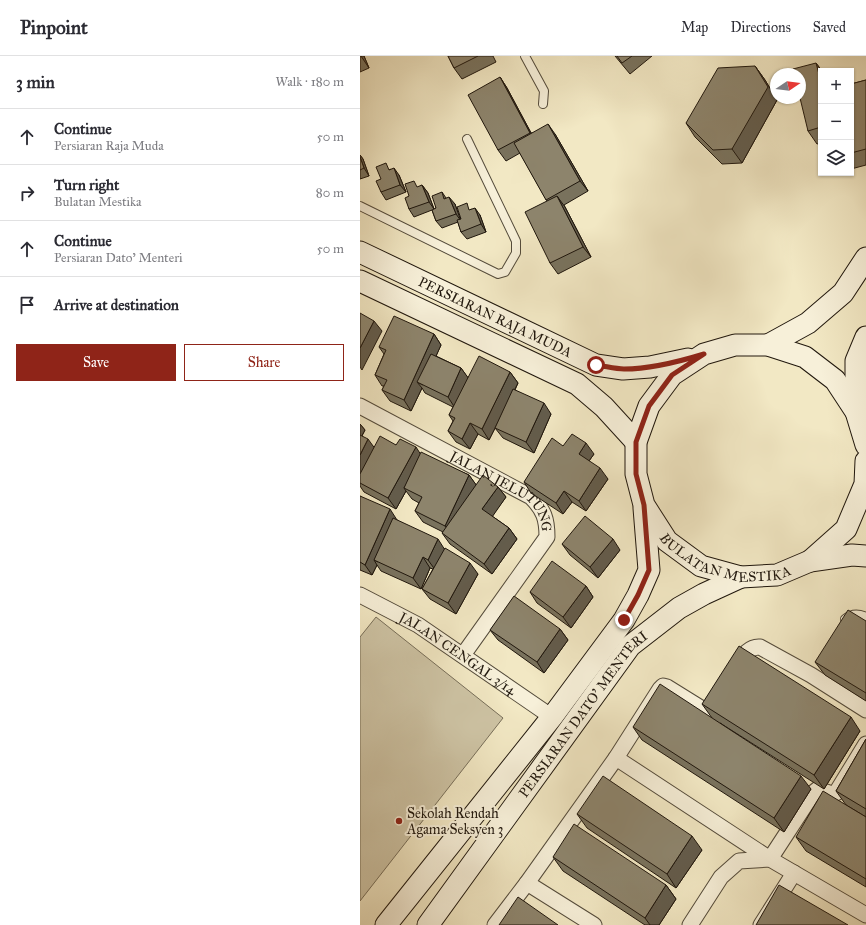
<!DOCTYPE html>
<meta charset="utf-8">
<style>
:root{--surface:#fff;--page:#f7f7f7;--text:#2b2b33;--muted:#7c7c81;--line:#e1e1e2;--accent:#8f2418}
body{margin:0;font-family:"IM FELL Great Primer",serif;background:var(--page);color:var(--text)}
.controls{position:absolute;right:12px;top:12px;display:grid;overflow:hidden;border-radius:0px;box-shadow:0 1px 3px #0004}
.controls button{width:36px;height:36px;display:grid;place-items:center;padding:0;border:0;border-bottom:1px solid var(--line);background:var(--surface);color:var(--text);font:20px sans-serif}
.compass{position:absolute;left:410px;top:12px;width:36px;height:36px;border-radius:50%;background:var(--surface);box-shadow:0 1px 3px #0004;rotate:77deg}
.stop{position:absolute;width:12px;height:12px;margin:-9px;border:3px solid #8f2418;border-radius:50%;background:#fff}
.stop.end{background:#8f2418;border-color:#fff;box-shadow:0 1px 4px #0008}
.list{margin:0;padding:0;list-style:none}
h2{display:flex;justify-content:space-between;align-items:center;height:52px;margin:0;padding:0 16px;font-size:17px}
h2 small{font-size:13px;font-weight:400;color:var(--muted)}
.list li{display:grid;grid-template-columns:26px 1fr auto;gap:12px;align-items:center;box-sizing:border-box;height:56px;padding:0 16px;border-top:1px solid var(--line)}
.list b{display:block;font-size:15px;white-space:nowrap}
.list p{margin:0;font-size:13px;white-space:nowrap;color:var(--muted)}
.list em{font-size:13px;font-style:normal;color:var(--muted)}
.actions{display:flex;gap:8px;padding:12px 16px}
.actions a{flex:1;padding:9px 0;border:1px solid var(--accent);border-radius:0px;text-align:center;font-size:14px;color:var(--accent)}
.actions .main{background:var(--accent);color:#fff}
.icon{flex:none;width:22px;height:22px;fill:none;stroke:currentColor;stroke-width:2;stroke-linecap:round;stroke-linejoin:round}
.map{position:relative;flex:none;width:506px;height:869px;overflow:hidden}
header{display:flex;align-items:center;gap:24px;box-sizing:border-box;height:56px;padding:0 20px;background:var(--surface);border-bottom:1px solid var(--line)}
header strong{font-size:19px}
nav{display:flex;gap:22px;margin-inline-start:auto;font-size:14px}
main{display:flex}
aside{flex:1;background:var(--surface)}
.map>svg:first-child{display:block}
</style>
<header>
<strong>Pinpoint</strong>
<nav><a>Map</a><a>Directions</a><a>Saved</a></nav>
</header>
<main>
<aside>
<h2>3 min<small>Walk · 180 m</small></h2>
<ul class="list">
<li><svg class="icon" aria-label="ahead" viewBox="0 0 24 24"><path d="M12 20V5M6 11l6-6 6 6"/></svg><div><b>Continue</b><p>Persiaran Raja Muda</p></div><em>50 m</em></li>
<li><svg class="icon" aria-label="right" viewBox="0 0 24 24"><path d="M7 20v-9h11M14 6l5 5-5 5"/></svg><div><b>Turn right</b><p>Bulatan Mestika</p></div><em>80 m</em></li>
<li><svg class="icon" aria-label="ahead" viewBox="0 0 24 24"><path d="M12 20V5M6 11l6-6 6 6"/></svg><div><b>Continue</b><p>Persiaran Dato' Menteri</p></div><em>50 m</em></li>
<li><svg class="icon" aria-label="arrive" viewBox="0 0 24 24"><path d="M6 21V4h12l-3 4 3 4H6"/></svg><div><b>Arrive at destination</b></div></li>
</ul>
<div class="actions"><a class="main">Save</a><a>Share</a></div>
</aside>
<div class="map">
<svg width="506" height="869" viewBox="0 0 506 869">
<rect width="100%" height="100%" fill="#f2e8c4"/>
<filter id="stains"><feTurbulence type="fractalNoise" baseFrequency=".005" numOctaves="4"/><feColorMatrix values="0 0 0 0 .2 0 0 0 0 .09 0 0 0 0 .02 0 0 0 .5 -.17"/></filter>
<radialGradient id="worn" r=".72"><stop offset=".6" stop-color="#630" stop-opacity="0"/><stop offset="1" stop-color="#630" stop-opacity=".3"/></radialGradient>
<path fill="#cec4a5" stroke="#776e59" d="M16 561 143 662 0 845V581Z"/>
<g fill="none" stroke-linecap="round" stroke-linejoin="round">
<defs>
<path id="lane" d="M165 0 184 35 183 48
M0 150 138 218 145 216 156 197V185L107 83
M485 563C492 557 498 557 506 561"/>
<g id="street">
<path id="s1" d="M0 350 171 441C184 454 187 463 187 481L103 599"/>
<path id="s2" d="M0 539 58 569 192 661"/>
<path d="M375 613C382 603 387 590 400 591L451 619 506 654"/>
<path d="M256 702 410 803 453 737 458 733 472 738 476 737 506 688"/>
<path d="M167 827 234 869"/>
<path d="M135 869 167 827 256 702 300 633 303 630 307 631 344 654H347L349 653 359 638"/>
<path d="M330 869 361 821 379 805 410 803 506 859"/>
<path d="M401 869 434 817"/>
</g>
<g id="secondary">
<path id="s3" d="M0 196 236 309 263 313 290 311 328 303"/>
<path d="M0 225 217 328 244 351 276 386"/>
<path d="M408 289 448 267 483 237 506 202"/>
<path d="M496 356V305L506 281"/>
<path id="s4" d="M506 389 496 356 475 324 445 301 408 289H375L344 298 312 319 289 350 276 386V418L284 449 307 485 341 510 381 521 417 519 450 505 486 473 505 428 506 405"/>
<path d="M450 505 492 499 506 500"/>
<path d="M26 869 192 661 264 564 278 539 289 514 284 452"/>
<path id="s5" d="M68 869 270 590 319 552 344 538 381 521"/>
</g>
</defs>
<use href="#lane" stroke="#544b3b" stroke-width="10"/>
<use href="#street" stroke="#544b3b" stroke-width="17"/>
<use href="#secondary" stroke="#20170d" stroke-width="23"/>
<use href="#lane" stroke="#f7f0d9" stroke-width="8"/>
<use href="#street" stroke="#f7f0d9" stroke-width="15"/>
<use href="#secondary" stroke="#f7f0d9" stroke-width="21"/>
</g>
<path fill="#79725d" stroke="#20170d" d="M0 0H4L9 12 0 16Z
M88 0H133L136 6 102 23 94 12Z
M255 0H292L270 18Z
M456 7 462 15H461V87L457 88 448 75Z
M395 10 405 24 417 44 382 107 362 108 335 81 326 67Z
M140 21 147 32 171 77 195 78 228 135 204 149 231 201 198 218 190 207 187 145 160 97 146 105 138 94Z
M506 24V109L491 113V28Z
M0 99 3 103 9 120 0 123Z
M30 113 39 119 46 136 26 144 21 136V123Z
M62 129 68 137 74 153 76 152 82 136 86 142 95 148 100 163 111 153 120 159 126 176 107 183 101 176 98 166 82 172 76 165 72 154 54 161 49 153V140L59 131Z
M74 278 81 289 76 300 101 312 108 322 150 316 158 327 155 334 191 358 174 397 143 382 135 372 129 384 118 378 110 393 96 386 88 375 93 365 89 359 93 351 65 337 62 332 51 355 30 345 22 334 24 330H22L15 319 24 298 19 291Z
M0 368 5 374 2 380 14 391 36 389 60 398 109 419 116 429 138 431 146 441 132 460 149 472 157 483 132 518 90 488 82 477 83 476 63 466 55 455 59 447 52 443 46 435 36 453 4 436 0 430Z
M203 390 234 398 229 405 248 423 226 455 212 446 203 458 171 437 164 426Z
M0 440 37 464 85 493 118 518 96 558 70 543 62 533 73 513 70 512 61 533 21 515 17 509 12 519 0 514Z
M202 488 260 494 238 522 210 499Z
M226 530 233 541 211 572 177 547 170 536Z
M506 565V645L465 619 455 606Z
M200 573 208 584 184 617 138 584 130 574Z
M342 648 500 675 464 733 360 667 451 733 424 776 282 684 273 671 352 662Z
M506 683V761L486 749 476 735Z
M217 758 342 794 316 832 227 772Z
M506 761V831L446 795 436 781Z
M193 801 306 829 316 843 299 869H285L203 815Z"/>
<path fill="#635c4c" stroke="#20170d" d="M1 0H4L9 12Z
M456 7 462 15H461V26Z
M395 10 405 24 417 44 382 107 372 93Z
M140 21 147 32 177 88 170 77Z
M188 68 195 78 228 135 220 125Z
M0 99 3 103 9 120 4 112 0 101Z
M34 112 39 119 46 136 40 129Z
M62 129 68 137 74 153 69 146Z
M197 140 205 151 231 201 223 191Z
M89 141 95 148 101 165 96 158Z
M115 152 120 159 126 176 121 168Z
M14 265 22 275 2 314 0 311V292Z
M74 278 81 289 63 329 57 326 62 332 51 355 44 344Z
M101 312 109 323 95 352 88 341Z
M150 316 158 327 129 384 122 373Z
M184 347 191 358 174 397 166 386Z
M110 367 118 378 110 393 102 383Z
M0 368 5 374 0 383Z
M8 383 16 394 0 423V399Z
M226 387 234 398 226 409 219 398Z
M56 391 63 402 44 432 46 435 36 453 28 442Z
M240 412 248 423 226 455 219 445Z
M109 419 117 430 93 481 85 470Z
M138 431 146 441 130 464 122 453Z
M204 435 212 446 203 458 196 447Z
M30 453 37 464 18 506 14 504 17 509 12 519 5 509Z
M149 472 157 483 132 518 124 508Z
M78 483 85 494 76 515 68 504Z
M253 483 260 494 238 522 230 511Z
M63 501 70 512 61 533 53 522Z
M110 507 118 518 96 558 88 547Z
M226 530 233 541 211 572 203 561Z
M200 573 208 584 184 617 177 606Z
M491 661 500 675 464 733 454 719Z
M441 720 451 733 424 776 414 762Z
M332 780 342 794 316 832 307 818Z
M306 829 316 843 299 869H290L285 862Z"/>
<path fill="#8d846c" stroke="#20170d" d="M88 0H118L94 12Z
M257 0H272L262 7Z
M456 7 461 26V71L448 75 440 42V18H434L433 13Z
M395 10 408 31 372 93 353 94 326 67 358 12Z
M140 21 170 77 138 94 108 39Z
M506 24V93L491 97V28Z
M188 68 220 125 186 144 154 87Z
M0 101 4 112 0 114Z
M26 107 29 114 34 112 40 129 21 136 16 125 21 123 16 111Z
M54 125 57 131 62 129 69 146 49 153 45 142 49 140 45 128Z
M82 136 84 143 89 141 96 158 76 165 72 154 76 152 72 140Z
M197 140 223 191 190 207 165 156Z
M107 147 109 154 115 152 121 168 101 176 97 164 101 163 97 151Z
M0 257 14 265 0 292Z
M34 260 74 278 44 344 22 334 27 324 15 319 26 294 19 291Z
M71 298 101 312 88 341 57 326Z
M119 300 150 316 122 373 110 367 102 383 88 375 95 362 89 359Z
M153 333 184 347 166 386 135 372Z
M212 378 226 387 219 398 240 412 219 445 204 435 196 447 164 426 192 382 203 390Z
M0 379 8 383 0 399Z
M20 380 36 389 40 383 56 391 28 442 0 427V418Z
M61 396 109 419 85 470 55 455 62 441 44 432Z
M123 419 138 431 122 453 149 472 124 508 82 477Z
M0 440 30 453 5 509 0 506Z
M225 460 253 483 230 511 202 488Z
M33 462 78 483 68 504 63 501 53 522 14 504Z
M85 492 110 507 88 547 62 533Z
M192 505 226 530 203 561 170 536Z
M154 540 200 573 177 606 130 574Z
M488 554 506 565V637L455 606Z
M379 590 491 661 454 719 342 648Z
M300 628 441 720 414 762 273 671Z
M506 683V753L476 735Z
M243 720 332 780 307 818 217 758Z
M463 735 506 761V823L436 781Z
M214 768 306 829 285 862 193 801Z
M419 829 488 869H396Z
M158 841 198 869H139Z"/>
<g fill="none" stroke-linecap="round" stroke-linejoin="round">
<path stroke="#8f2418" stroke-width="5" d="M236 309C245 310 255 313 264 313 291 313 318 306 344 298L312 319 289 350 276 386V418L284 449 289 514 278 539 264 564"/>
</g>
<circle fill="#8f2418" stroke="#f7f0d9" stroke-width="1.5" cx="39" cy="765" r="4"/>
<g text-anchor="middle" stroke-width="4" stroke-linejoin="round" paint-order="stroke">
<g font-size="14" fill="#20170d" stroke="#f7f0d9">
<text dy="5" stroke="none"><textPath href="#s3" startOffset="150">PERSIARAN RAJA MUDA</textPath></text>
<text dy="5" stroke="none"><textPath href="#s1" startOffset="168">JALAN JELUTUNG</textPath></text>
<text dy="5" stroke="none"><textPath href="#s4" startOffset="500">BULATAN MESTIKA</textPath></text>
<text dy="5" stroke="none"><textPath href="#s2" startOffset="114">JALAN CENGAL 3/14</textPath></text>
<text dy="5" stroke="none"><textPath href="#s5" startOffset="262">PERSIARAN DATO' MENTERI</textPath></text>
</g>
<g font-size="14" fill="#20170d" stroke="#f7f0d9" text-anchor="start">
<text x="47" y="762">Sekolah Rendah<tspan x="47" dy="16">Agama Seksyen 3</tspan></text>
</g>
</g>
<rect width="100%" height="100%" filter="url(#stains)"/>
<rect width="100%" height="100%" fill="url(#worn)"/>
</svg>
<div class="controls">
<button>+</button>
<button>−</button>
<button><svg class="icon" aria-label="layers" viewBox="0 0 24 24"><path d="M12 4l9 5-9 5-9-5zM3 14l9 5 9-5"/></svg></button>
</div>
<svg class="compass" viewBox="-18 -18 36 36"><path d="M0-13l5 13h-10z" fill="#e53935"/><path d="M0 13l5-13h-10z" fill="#7c7c81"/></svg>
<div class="stop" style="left:236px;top:309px"></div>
<div class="stop end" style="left:264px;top:564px"></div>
</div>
</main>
